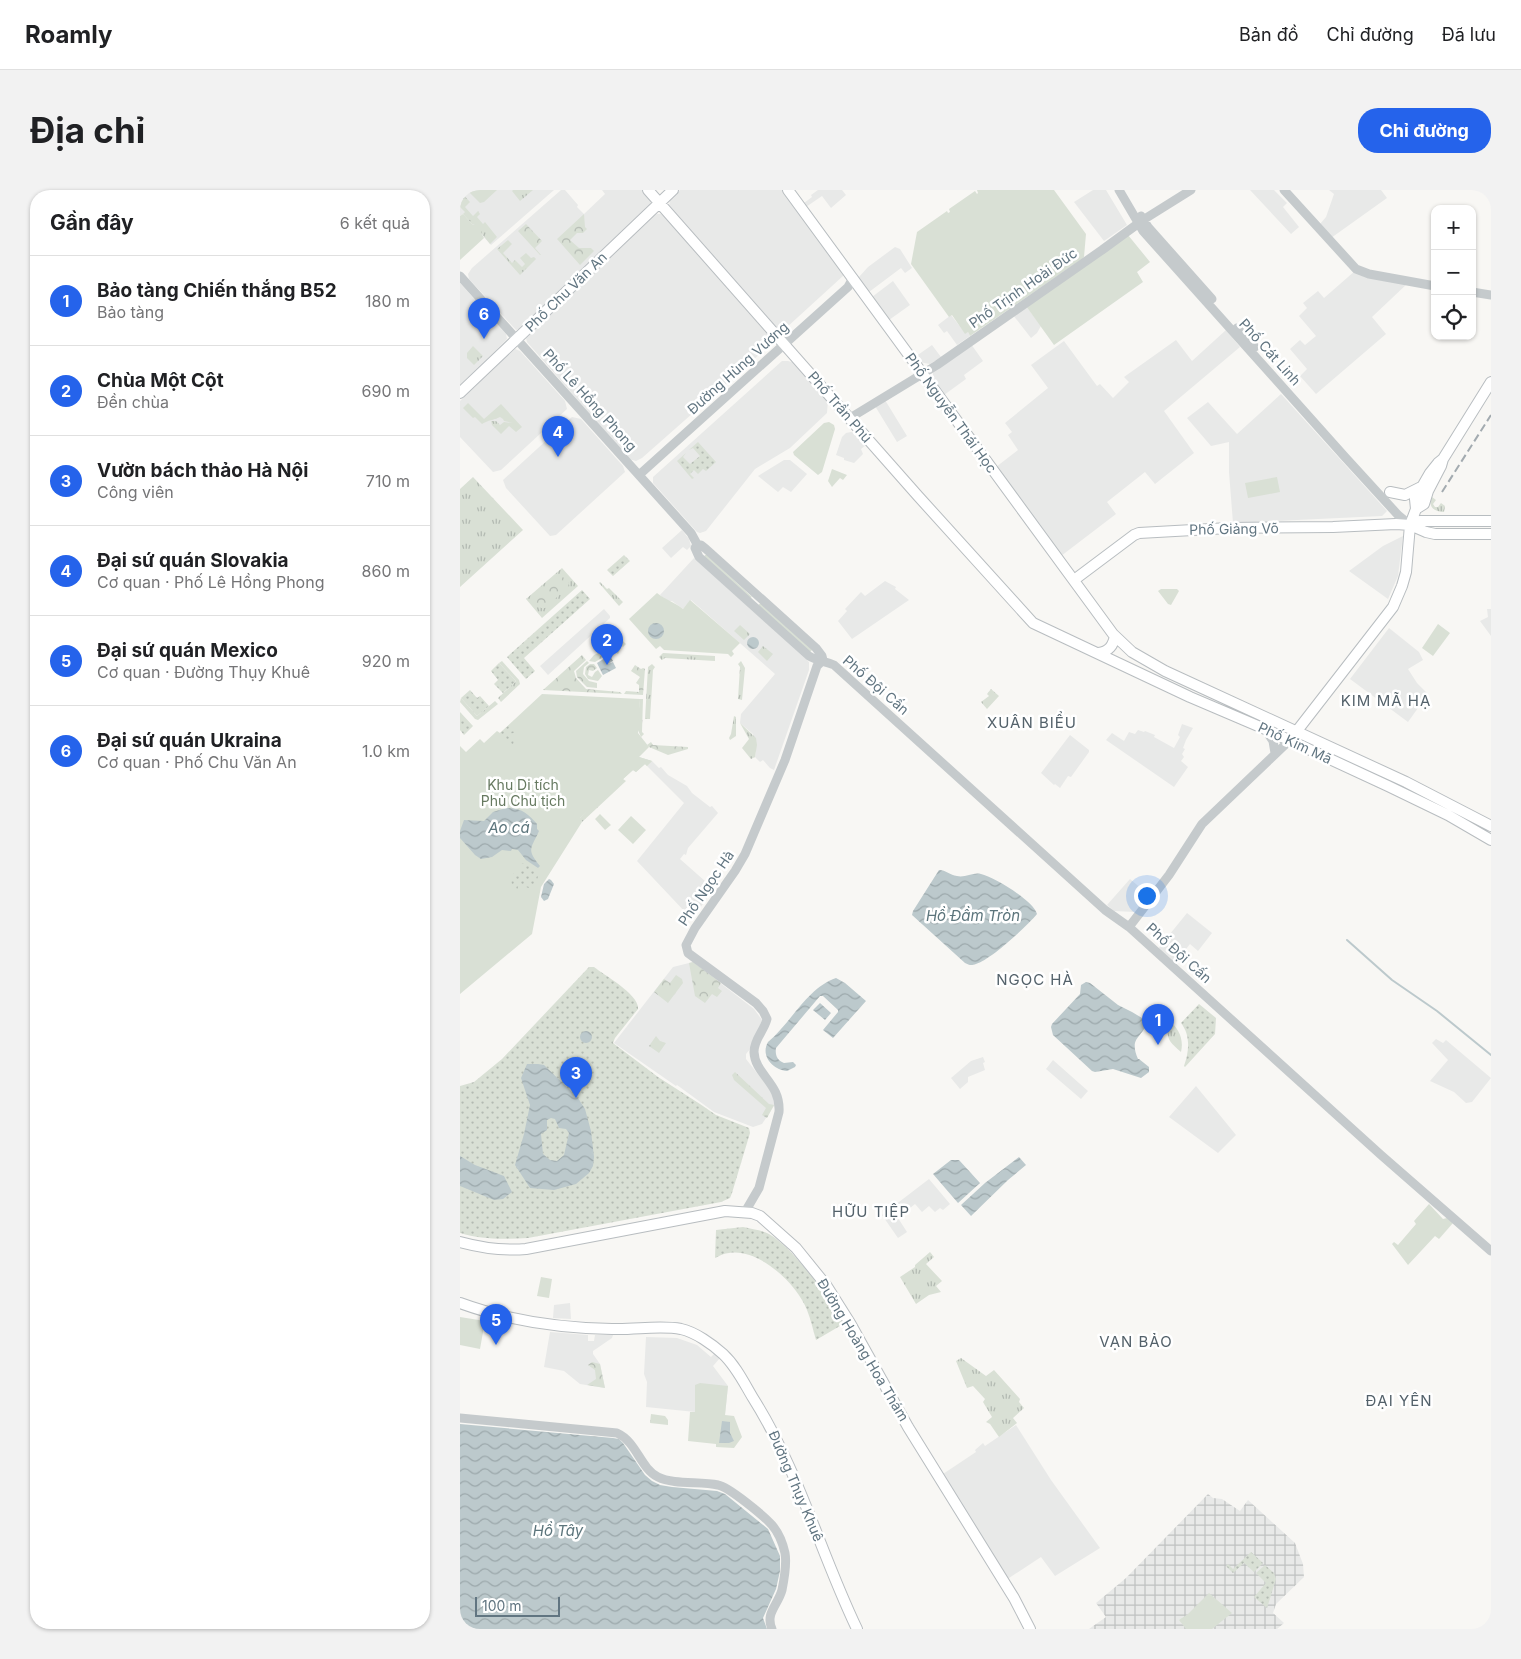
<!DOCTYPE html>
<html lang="vi">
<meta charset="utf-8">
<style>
:root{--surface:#fff;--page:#f2f2f2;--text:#202124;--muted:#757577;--line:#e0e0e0;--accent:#2563eb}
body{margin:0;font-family:Inter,sans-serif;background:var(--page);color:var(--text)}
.controls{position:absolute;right:15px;top:15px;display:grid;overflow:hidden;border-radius:10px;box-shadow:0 1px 4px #0004}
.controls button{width:45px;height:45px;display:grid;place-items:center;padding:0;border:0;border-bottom:1px solid var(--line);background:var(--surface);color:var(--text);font:25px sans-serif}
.scale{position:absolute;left:15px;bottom:12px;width:85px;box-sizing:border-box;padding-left:5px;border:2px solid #617581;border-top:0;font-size:14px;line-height:18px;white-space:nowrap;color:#617581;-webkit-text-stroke:4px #fff;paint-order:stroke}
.you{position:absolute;left:686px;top:705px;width:18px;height:18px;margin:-12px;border:4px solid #fff;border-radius:50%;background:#1a73e8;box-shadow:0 0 0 8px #1a73e833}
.badge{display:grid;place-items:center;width:32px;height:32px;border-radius:50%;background:var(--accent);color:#fff;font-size:16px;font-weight:700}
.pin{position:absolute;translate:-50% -41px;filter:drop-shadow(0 1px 2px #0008)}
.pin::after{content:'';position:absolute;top:26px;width:18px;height:15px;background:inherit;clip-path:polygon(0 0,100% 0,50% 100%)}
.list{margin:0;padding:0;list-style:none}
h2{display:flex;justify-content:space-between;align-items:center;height:65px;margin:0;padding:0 20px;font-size:21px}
h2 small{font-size:16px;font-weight:400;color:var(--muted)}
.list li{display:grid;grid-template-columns:32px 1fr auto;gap:15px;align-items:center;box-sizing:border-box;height:90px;padding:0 20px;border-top:1px solid var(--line)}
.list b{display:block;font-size:19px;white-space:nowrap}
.list p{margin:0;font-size:16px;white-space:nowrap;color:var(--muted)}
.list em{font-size:16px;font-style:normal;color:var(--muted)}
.icon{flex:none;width:28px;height:28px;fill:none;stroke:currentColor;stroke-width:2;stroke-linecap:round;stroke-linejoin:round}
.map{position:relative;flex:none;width:1031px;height:1439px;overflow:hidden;border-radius:20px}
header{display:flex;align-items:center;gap:30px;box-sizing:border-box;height:70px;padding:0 25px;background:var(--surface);border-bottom:1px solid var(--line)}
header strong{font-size:24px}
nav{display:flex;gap:28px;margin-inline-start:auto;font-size:18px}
.intro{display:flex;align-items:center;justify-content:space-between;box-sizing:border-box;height:120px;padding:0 30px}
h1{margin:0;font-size:35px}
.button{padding:12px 22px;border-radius:20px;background:var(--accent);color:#fff;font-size:18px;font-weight:700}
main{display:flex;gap:30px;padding:0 30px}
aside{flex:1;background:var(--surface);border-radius:20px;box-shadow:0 1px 4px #0004}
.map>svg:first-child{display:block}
</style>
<header>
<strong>Roamly</strong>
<nav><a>Bản đồ</a><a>Chỉ đường</a><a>Đã lưu</a></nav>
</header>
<div class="intro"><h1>Địa chỉ</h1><a class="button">Chỉ đường</a></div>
<main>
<aside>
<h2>Gần đây<small>6 kết quả</small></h2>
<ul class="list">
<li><span class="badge">1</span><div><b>Bảo tàng Chiến thắng B52</b><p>Bảo tàng</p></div><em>180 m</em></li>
<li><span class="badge">2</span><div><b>Chùa Một Cột</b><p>Đền chùa</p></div><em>690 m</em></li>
<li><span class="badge">3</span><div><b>Vườn bách thảo Hà Nội</b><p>Công viên</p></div><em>710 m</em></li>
<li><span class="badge">4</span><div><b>Đại sứ quán Slovakia</b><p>Cơ quan · Phố Lê Hồng Phong</p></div><em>860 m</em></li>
<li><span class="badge">5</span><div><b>Đại sứ quán Mexico</b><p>Cơ quan · Đường Thụy Khuê</p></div><em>920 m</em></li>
<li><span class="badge">6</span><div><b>Đại sứ quán Ukraina</b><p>Cơ quan · Phố Chu Văn An</p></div><em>1.0 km</em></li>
</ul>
</aside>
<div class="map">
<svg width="1031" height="1439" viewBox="0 0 1031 1439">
<defs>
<pattern id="industrial-grid" width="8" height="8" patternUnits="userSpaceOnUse" patternTransform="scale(1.25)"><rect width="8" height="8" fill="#e8e9e8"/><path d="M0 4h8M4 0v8" fill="none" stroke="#bfc1c1"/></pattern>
<pattern id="grass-tufts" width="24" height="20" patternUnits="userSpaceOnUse" patternTransform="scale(1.25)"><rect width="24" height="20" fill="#d9e0d5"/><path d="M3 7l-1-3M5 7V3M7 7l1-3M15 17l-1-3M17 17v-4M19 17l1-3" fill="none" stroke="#b3bab2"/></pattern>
<pattern id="forest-crowns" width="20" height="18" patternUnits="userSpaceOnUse" patternTransform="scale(1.25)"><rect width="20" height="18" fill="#d9e0d5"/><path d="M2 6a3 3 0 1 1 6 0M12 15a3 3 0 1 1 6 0" fill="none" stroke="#b3bab2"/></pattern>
<pattern id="garden-dots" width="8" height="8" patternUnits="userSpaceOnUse" patternTransform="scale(1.25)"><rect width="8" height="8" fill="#d9e0d5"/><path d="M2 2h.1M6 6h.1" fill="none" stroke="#b3bab2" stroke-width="1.8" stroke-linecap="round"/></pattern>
<pattern id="water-waves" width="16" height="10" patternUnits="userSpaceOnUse" patternTransform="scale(1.25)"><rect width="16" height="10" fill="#bcc9cc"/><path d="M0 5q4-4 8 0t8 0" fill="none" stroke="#9ca8ab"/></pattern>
</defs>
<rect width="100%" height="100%" fill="#f8f7f4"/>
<path fill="#e8e9e8" d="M0 0H94L31 55 3 24 0 26Z
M101 0H105L118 15 117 17 124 24 145 4 142 0H182L190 9 191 12 189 16 59 139 56 140 9 89 8 84 12 78Z
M220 0H323L384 83 383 86 326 138 324 140 318 139 209 16 210 10Z
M358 0H382L386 5 371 18 362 6 346 17 344 13 352 7 351 5Z
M633 0H646L667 35 644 51 614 12Z
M790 0H814L827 13 823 17 839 37 831 44Z
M869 0H921L927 8 871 48 860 34 866 27 874 4Z
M197 24H201L206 28 270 100 307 143 309 151 301 163 182 268 176 271 169 269 67 152 66 148 191 28Z
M435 57 440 59 452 78 445 83 441 78 409 102 400 91 399 87 408 77Z
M896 80 948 93 912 127 926 144 856 204 840 186 847 179 830 159 840 150 845 155 856 146 839 126 847 118 843 113 858 101 864 108Z
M433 91 450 115 429 130 412 107Z
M0 93 46 144 47 149 0 197Z
M566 116 581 136 577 143 571 148 553 125Z
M491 125 505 143 508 142 510 146 497 155 487 141 484 143 478 135Z
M766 140 780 157 704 221 734 263 695 294 685 282 647 312 656 324 601 366 536 277 558 260 548 245 552 242 545 233 588 198 571 175 604 151 637 196 640 194 653 208 669 192 664 187 716 150 732 171Z
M511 154 523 171 504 185 506 189 484 205 473 189V182Z
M472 155 481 167 470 174 459 172 455 167Z
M55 159 60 161 105 211 107 219 41 280 33 282 0 247V211Z
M322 171H328L335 173 368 210 367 223 330 258 295 279 246 341 240 343 237 342 193 293V287Z
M821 204 927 321 922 326 773 333 769 282V252L751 256 727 228 748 212 777 244Z
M425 210 447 246 437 252 415 216Z
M112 227 121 229 163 276 165 282 96 345 90 346 46 298 43 290Z
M391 242 395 243 406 255 401 259 403 264 394 273 384 270V268L376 265 382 247 386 243Z
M324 270H330L347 284 331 302 323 297 318 302 298 286Z
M222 340 229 349 231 356 227 360 223 357 211 368 202 358Z
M943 346 938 386 928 409 889 381 923 356Z
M234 368 349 472V480L314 580 310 578 303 570 300 572 295 567 296 561 293 544 280 533 281 524 315 484 231 410 223 419 212 411H207L200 405Z
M425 391 436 397 435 399 449 410 392 449 378 431 387 421 385 419 401 402 405 406Z
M144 419 150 426V428L88 485 80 476Z
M1027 419H1031V446L1020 431 1028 427Z
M929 438 959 462 963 470 948 479 957 493 968 504 948 532 890 489Z
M722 534 733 538 726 550 723 558 725 559 722 564 724 567 721 571 728 577 714 597 646 550 652 543 664 551 669 542 675 544 678 540 684 542 685 541 695 545 694 547 714 558 720 547 718 545Z
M610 545 629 560V562L611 587 608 586 600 598 595 594 594 595 581 583Z
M192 571 199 578 201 577 208 585 227 596 232 603 250 617 252 616 258 623 228 658 226 665 224 664 220 669 254 699 234 726 227 724 177 671 224 613 187 576Z
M670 689 689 705 675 722 654 721 647 715Z
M727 723 752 743 738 761 730 754 714 774 697 760Z
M233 772 294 819 302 830 291 858 286 864V869L315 906 316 912 314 916 302 934 293 937 254 922 217 895 216 896 154 853 213 777Z
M976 849 983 853 986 850 1031 888 1012 912 1006 913 994 902 970 891 988 870 972 853Z
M523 867 525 872 523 873 525 880 508 887V892L500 899 491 888 511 871Z
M593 870 628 901 621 909 586 879Z
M736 896 776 945 758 963 709 927Z
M469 989 490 1014 483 1020 480 1018 475 1022 469 1016 462 1022 455 1014 438 1028 447 1042 438 1048 422 1025Z
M110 1113 111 1129 93 1128 94 1115Z
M90 1142 128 1145V1151H134L135 1145H153L152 1148 133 1161V1164L140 1174 145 1198 120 1194 104 1181 84 1177Z
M186 1147 217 1148 237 1155 251 1167 255 1163 260 1168 253 1176 268 1196 265 1225 186 1217 187 1192 184 1184Z
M556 1235 591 1290 640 1358 595 1386 581 1367 546 1390 483 1284 516 1262 515 1260 523 1253 525 1256Z"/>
<path fill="url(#industrial-grid)" d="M748 1304 753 1308 762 1309 780 1321 788 1310 835 1353 843 1374 844 1387 816 1414 813 1423 824 1433 817 1439H629L646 1427 636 1413 666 1388Z"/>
<path fill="url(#grass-tufts)" d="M7 0H37L24 12 20 13Z
M53 0H73L60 11 52 1Z
M0 1 10 12 5 17 13 26 18 21 20 24 17 27 23 34 25 32 37 47 30 54 14 34 13 35 3 24 5 22 0 17Z
M48 50 52 54 43 63 52 73 55 70 62 77 65 74 60 68 66 63 71 68 74 67 76 69 60 85 37 59Z
M13 156 23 166 14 175 7 168V163Z
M8 213 24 229 41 214 62 237 56 242 49 236 41 244 32 235 31 231H36L40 235 44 232 53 233 44 231 43 229 40 227C34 230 28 230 22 234L15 227 13 228 3 218Z
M13 287 63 340 0 397V299Z
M972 307 976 310 973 314 975 317H978L981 313 985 316 984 322C975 322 967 317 972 307Z
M245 365H247L292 407 290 408 244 367Z
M102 378 118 396 82 428 66 409Z
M140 392 147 399 149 398 163 412 159 416 139 393Z
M301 413 352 460 351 461 349 462 298 415Z
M280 435 290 444 284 450 274 441Z
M303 456 313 464 307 471 298 462Z
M203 463 255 466V471L205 468 202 470 199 467Z
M42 471 59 490 60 494 41 512 38 508 56 491 39 473Z
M281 471 285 478 282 510 278 509 280 477 278 474Z
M192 474 195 477 193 480 190 529H185L188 477Z
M1 508 17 526 35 511 38 514 18 530 15 529 0 512Z
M180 509H183L182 542 184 544 181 547 177 538Z
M274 526 276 527V546L270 550 269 548 271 544Z
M280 533 296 548 297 555 295 567 291 569 282 558 289 549Z
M179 567 192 571 187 576 185 574 176 582 173 580 163 589 166 591 122 632 119 629Z
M709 830C719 839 724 849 721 862 707 850 706 848 709 830Z
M196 846 200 851 206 853 199 863 189 856Z
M470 1062 474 1067 466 1074 482 1091 476 1096 481 1102 469 1105 456 1114 440 1087 455 1077V1075Z
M501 1168 526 1186 534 1180 560 1209 559 1212 564 1218 553 1228 557 1233 539 1247 530 1234 526 1232 532 1227 523 1212 525 1209 513 1196 507 1198 496 1171Z
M191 1224 205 1226 208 1230V1235L190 1233Z"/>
<path fill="url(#forest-crowns)" d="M124 24 125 37 127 39 123 43H117L110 50 119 58H131L134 61 120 75 97 49Z
M66 34 82 51 75 58 81 65H80L58 41Z
M98 386H102L109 393 108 397 85 418H81L75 412V408Z
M151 439 166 454 163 457 161 455 159 458 160 460 158 464 155 462 151 464 147 457 142 459 136 452Z
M146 459 149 464 135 472 129 471 134 465Z
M122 465 126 470 114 481 116 488 126 499 160 502 162 504 83 500Z
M127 471 129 473 124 477 123 484 129 491 137 493V498L127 497 117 487 116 481Z
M130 474H134L137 478 133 481 129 480 128 485 132 487 135 482 138 480 142 486 138 491 128 489 125 484 126 477Z
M175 475 181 479 183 478 185 479 183 505 164 504 166 501 179 502V495L176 493 180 487 171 481Z
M531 499 539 506 527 519 521 512 529 506 527 504Z
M191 552 193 555 228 557V559L208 565 189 557 187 555Z
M233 772 261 793 258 798 262 801 257 807 252 804 245 813 235 806 229 773Z
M216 785 222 789 223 793 208 813 194 802 204 789 210 793Z
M275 882 309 914 314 915 307 928 302 925 306 918 274 890 272 885Z
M132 1172 140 1174 145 1198 127 1195 136 1189 135 1180 128 1175Z"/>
<path fill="#d9e0d5" d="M517 0H594L626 44 624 67 622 69 510 146 508 142 505 144 492 125 489 127 451 74 457 42 487 21 488 23 490 22 489 19 515 1 517 4 518 3Z
M3 24 13 35 15 34 22 42 21 43 24 48 0 70V26Z
M668 45 690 72 677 82 683 92 594 155 566 116Z
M369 232 374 235 375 239 362 282 358 285 334 265 333 262 364 233Z
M372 279 387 285 383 290 380 288 372 297 368 291Z
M817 287 820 302 788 308 785 293Z
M701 399H717L719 401 711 415 708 414 698 401Z
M197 403C206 410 214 412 223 419L230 410 280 453 272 461 274 464 271 467 268 464 204 460 200 456 196 459 169 429Z
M978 434 990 443 973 466 962 458Z
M82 504 180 509 178 543 189 557 179 567 192 571 187 576 185 574 176 582 173 580 120 628 122 632 81 697 72 744 0 804V556L6 562 20 549 24 553 37 541 40 543Z
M140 624 151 635 145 640 135 629Z
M171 626 186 640 173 654 158 640Z
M969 1014 983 1029 987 1028 993 1033 979 1049 975 1046 948 1075 932 1054 934 1052 938 1055 956 1034 954 1031Z
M81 1087 92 1089 89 1108 77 1106Z
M0 1127 25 1131 20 1159 0 1155Z
M240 1193 268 1196 265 1225 274 1226 282 1247 274 1258 256 1257V1254L228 1251 230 1222H235V1195Z
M749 1403 772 1423 752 1439H726L719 1430 728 1424Z"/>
<path fill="url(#garden-dots)" d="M238 252 256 272 246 281 243 279 238 284 234 280 230 284 234 288 232 289 217 271 226 263 223 267 230 274 240 266 233 258 229 260Z
M164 365 170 371 153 386 147 380Z
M122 400 130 409 64 468 75 481 66 489 47 467Z
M39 473 56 491 43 503 34 494 38 490 31 481Z
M10 500 17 508 20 506 29 516 17 526 1 508Z
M0 522 13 536 4 545 0 540Z
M49 535 56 542 50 544 48 546 50 549H54L53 557 40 543Z
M65 673 76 678 79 684 76 692 71 699 59 694 57 700 52 697 51 686 54 683H56L59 680 61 674Z
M129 777H134C144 785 180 805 178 819L155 848 153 853 198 887 240 914 256 925 289 938 290 943 272 1003 270 1008 261 1012 68 1048C45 1049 22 1050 0 1043V896L14 892 42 869Z
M739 814 756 828 755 844 725 877 724 876C729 862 731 846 721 833Z
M283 1037C291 1039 302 1040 309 1044 335 1059 368 1108 385 1133L356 1150C353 1140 351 1130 347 1120 337 1094 299 1058 269 1063 265 1063 259 1066 255 1068L256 1040Z
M791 1362 803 1373 794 1382 784 1373 773 1383 766 1376 768 1374 773 1379Z
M805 1375 814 1383 816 1389 807 1418 794 1407 806 1393 796 1383Z"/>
<path fill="url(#water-waves)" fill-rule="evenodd" d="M188 441a8 8 0 1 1 16 0a8 8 0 1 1-16 0Z
M287 453a6 6 0 1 1 12 0a6 6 0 1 1-12 0Z
M150 465 153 471 148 474 153 472 156 478 143 485 137 473Z
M46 618C60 617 69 624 77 634V639L79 641C71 659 66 659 80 676L78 678 66 670 58 660 52 659 51 661 42 660 32 667 21 669 15 665 0 648V641L4 630 24 631 33 622Z
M479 680C486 680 490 685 497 686 505 688 513 682 521 684 534 687 574 711 577 724 567 736 531 770 516 774 511 776 509 775 505 773L452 725 453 721Z
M89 689 91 690 94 694 88 709 84 711 81 707 84 694Z
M376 788 385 793 406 811 373 848 363 840 378 822V820L363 806H360L316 858C315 865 317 870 324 873L333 872 336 875 335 877 327 881C313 880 300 866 308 852 330 834 348 797 376 788Z
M626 792 630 793 658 815 672 822 687 831C684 848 668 846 678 869H679L689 877V882L681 888 653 879 635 882 632 881 593 845 591 837 592 834 620 804 621 795Z
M360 813 371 823 365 830 353 820Z
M120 847a6 6 0 1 1 12 0a6 6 0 1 1-12 0Z
M67 874H78L84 875 118 908 125 919 131 941 134 967 133 976 129 983 116 994 94 1000 70 998 55 975 64 944 70 915 61 888ZM91 928 95 929 99 938 106 939 109 943 104 965 97 971 90 970 83 964 81 944 87 940V930Z
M0 966 15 975 44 986 52 1002 43 1009 34 1010 0 996Z
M559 967 566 975 548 990 511 1026 501 1015 525 993Z
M491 970H499L520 993 498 1013 473 984Z
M262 1231 270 1232V1243L274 1251 269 1253H259Z
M0 1234 153 1248 159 1249 163 1253 185 1285 192 1291 200 1295 212 1297 257 1301 265 1304 308 1339 320 1366V1381L316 1399 303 1428 307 1439H0Z"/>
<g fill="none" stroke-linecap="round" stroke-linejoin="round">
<path stroke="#bcc9cc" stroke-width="2" d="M887 750 932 790 977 821 1031 865"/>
<defs>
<path id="major" d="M188 0 458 306 573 433 730 507 805 539 928 596 988 625 1031 650
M328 0 653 444 672 462 705 481 946 592 1031 636
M0 203 213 0
M930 302 945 305 961 297
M956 319 964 314 968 301 981 276 983 269 1031 192
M950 335 960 331H1031
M614 390 674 345 679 343 769 338 873 337 936 334 950 335 966 342 975 344H1031
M639 463C649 461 653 456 655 446
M833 546 933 417 942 396 946 382 950 335 956 319 955 309 970 283 978 273 983 269
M0 1052C22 1058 43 1061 66 1059L265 1021 292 1023 300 1026 336 1058 366 1095 390 1133 448 1237 554 1408 570 1439
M0 1113C49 1131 101 1138 152 1139 175 1140 199 1135 221 1139 235 1142 252 1154 263 1164 276 1176 284 1193 293 1208 339 1281 360 1362 397 1439"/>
</defs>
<use href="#major" stroke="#b8bdc0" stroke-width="12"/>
<path stroke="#c5cacc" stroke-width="9" d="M659 0 683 41 885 267 938 325 950 335
M824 0 896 79 909 84 975 96
M681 26 688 37 752 109
M0 86 231 343 237 354 235 358 239 367 349 466C357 471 365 471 374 475L645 720 669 737 921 965 1031 1061
M1012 102 1031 105
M777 138 795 157
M390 228 477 175 642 60 683 30 731 0
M179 285 388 97 393 88
M237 354 241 355 246 359 356 458 362 466 363 470
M805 539 813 551 815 563
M669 737 709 685 742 634 829 551
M285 1022 299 998 319 922C321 893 295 885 294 862 294 849 304 841 307 829L303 821 296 813 228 763 226 755 235 738 275 681 285 664 325 570 357 476 363 470
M0 1228 157 1243C177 1252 180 1278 198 1287 214 1295 240 1291 258 1295 269 1297 304 1326 312 1335 318 1342 323 1354 325 1363 327 1374 324 1390 322 1400 318 1415 305 1423 312 1439"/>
<use href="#major" stroke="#fff" stroke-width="10"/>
<path stroke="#a3abb0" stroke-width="2" stroke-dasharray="8 4" stroke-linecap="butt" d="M982 302 1031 225"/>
</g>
<g text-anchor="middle" stroke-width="5" stroke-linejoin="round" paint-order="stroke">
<g font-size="14" fill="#617581" stroke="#fff">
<text transform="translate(563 98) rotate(-35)" y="5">Phố Trịnh Hoài Đức</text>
<text transform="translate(106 102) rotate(-44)" y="5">Phố Chu Văn An</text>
<text transform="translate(810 162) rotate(48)" y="5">Phố Cát Linh</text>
<text transform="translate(278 178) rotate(-42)" y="5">Đường Hùng Vương</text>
<text transform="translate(130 210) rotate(48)" y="5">Phố Lê Hồng Phong</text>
<text transform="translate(380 217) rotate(49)" y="5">Phố Trần Phú</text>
<text transform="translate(491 223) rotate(54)" y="5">Phố Nguyễn Thái Học</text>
<text transform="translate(774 339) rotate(-1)" y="5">Phố Giảng Võ</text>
<text transform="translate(416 495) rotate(41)" y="5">Phố Đội Cấn</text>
<text transform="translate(835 553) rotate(25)" y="5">Phố Kim Mã</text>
<text transform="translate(246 698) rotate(-56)" y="5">Phố Ngọc Hà</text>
<text transform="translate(719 763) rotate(42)" y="5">Phố Đội Cấn</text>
<text transform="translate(403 1160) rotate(59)" y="5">Đường Hoàng Hoa Thám</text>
<text transform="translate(336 1296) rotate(67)" y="5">Đường Thụy Khuê</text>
</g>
<g font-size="14" fill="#667960" stroke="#fff">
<text x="63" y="600">Khu Di tích<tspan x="63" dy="16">Phủ Chủ tịch</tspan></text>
</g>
<g font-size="15" letter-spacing="1" fill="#54626b" stroke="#fff">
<text x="926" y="516">KIM MÃ HẠ</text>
<text x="572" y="538">XUÂN BIỂU</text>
<text x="575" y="795">NGỌC HÀ</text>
<text x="411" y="1027">HỮU TIỆP</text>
<text x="676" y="1157">VẠN BẢO</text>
<text x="939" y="1216">ĐẠI YÊN</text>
</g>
<g font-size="15" font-style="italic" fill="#5c757c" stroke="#fff">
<text x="49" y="643">Ao cá</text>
<text x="513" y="731">Hồ Đầm Tròn</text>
<text x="98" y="1346">Hồ Tây</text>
</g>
</g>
</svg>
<div class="controls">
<button>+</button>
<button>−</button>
<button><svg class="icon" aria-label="locate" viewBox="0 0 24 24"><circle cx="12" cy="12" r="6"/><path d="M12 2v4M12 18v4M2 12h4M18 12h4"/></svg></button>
</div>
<div class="scale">100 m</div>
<div class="you"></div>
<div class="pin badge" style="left:698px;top:855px">1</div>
<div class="pin badge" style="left:147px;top:475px">2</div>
<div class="pin badge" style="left:116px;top:908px">3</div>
<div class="pin badge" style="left:98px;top:267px">4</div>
<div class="pin badge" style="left:36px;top:1155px">5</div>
<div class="pin badge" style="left:24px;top:149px">6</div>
</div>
</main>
